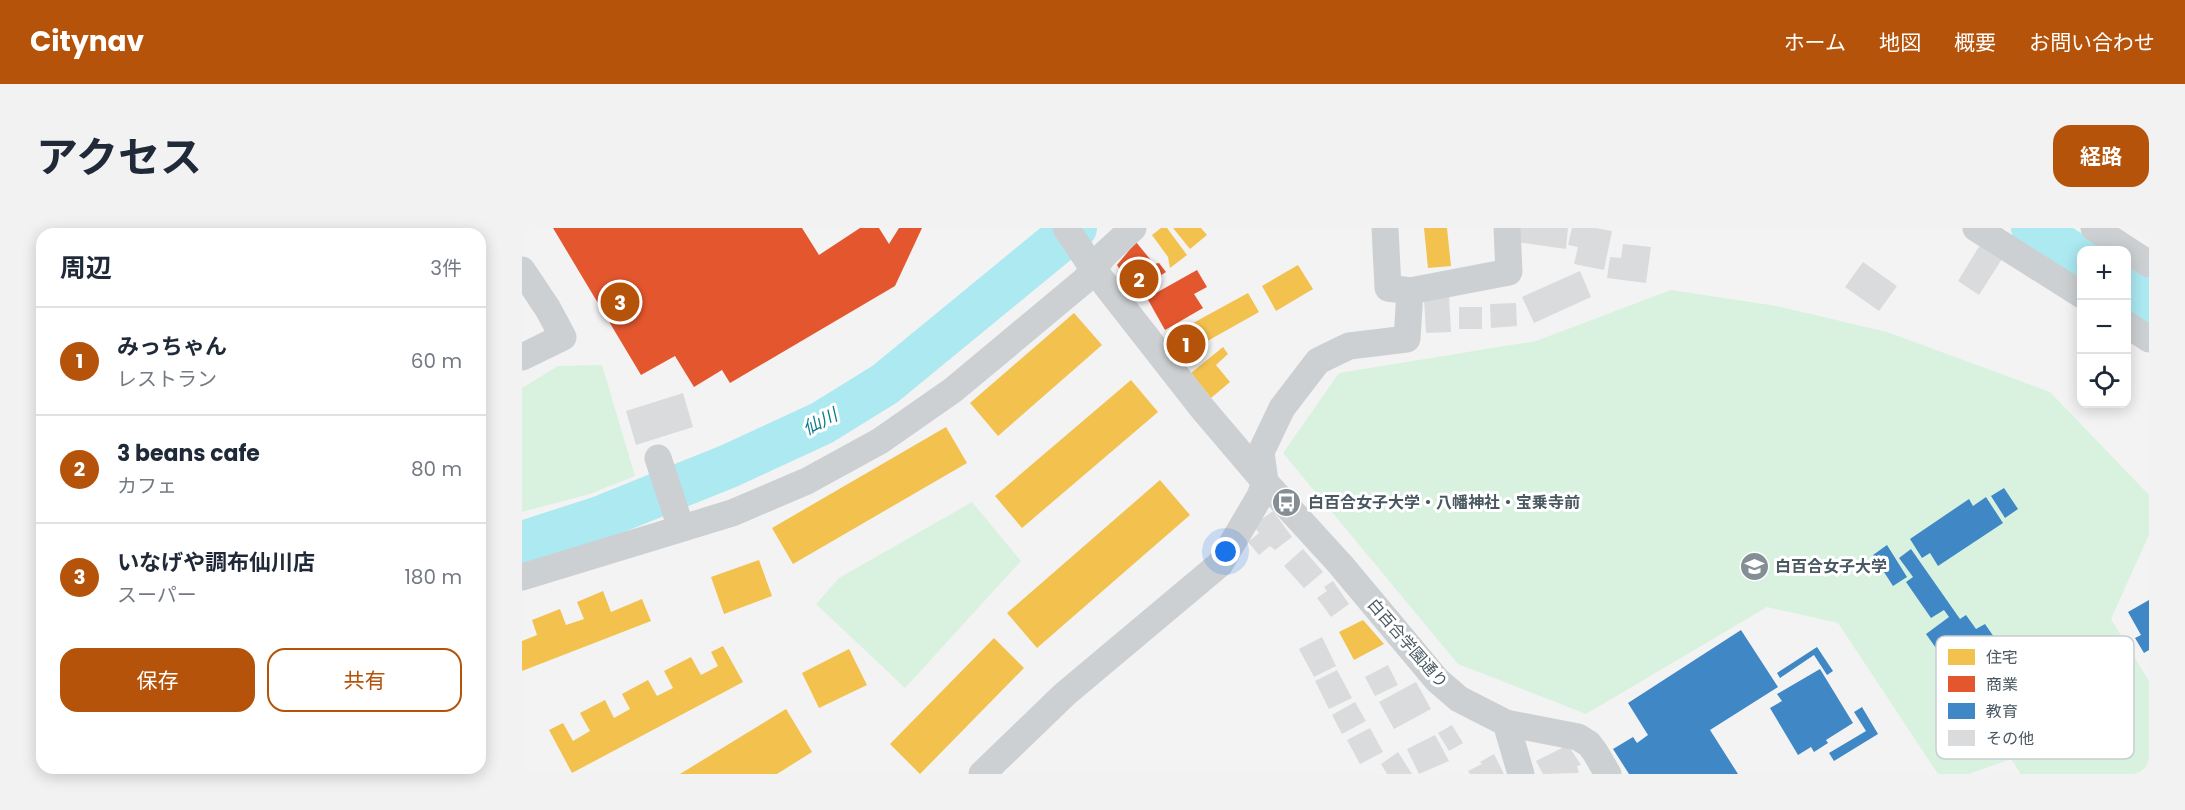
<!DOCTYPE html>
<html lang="ja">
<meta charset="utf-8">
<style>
:root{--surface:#fff;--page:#f2f2f3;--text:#1f2937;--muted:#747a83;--line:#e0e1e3;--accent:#b45309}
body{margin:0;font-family:Poppins,"Noto Sans JP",sans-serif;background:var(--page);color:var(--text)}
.controls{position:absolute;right:18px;top:18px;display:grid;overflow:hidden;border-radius:12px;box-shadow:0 3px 15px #0003}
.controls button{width:54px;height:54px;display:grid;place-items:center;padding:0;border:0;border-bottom:2px solid var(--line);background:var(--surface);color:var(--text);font:30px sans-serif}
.you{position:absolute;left:704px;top:324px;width:21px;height:21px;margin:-15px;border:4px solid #fff;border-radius:50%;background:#1a73e8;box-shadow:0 0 0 9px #1a73e833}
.badge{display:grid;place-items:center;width:39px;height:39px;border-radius:50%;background:var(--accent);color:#fff;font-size:20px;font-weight:700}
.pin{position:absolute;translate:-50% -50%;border:3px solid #fff;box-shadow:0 2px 6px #0006}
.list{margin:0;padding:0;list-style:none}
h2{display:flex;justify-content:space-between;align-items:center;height:78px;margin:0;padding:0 24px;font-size:26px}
h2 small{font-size:20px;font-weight:400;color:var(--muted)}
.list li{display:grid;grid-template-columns:39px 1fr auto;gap:18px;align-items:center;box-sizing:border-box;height:108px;padding:0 24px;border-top:2px solid var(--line)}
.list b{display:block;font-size:22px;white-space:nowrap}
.list p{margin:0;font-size:20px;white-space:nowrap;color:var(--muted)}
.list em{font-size:20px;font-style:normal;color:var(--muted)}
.actions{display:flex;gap:12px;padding:18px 24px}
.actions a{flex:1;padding:14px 0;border:2px solid var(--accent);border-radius:18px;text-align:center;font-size:21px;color:var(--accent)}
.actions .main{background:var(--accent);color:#fff}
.icon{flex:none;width:33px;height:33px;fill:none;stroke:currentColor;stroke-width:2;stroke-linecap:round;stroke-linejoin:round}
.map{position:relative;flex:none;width:1627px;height:546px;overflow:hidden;border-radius:18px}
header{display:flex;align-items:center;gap:36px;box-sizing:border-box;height:84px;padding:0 30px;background:var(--accent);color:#fff}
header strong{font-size:28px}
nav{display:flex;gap:33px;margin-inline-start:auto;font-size:21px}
.intro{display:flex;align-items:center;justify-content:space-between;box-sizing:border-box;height:144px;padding:0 36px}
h1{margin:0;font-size:42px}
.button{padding:15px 27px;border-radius:18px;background:var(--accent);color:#fff;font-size:21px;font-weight:700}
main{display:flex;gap:36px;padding:0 36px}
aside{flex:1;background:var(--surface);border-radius:18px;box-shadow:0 3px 15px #0003}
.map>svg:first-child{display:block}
</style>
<header>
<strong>Citynav</strong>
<nav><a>ホーム</a><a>地図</a><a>概要</a><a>お問い合わせ</a></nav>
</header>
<div class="intro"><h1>アクセス</h1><a class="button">経路</a></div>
<main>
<aside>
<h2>周辺<small>3件</small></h2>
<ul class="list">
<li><span class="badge">1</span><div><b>みっちゃん</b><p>レストラン</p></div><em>60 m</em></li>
<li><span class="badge">2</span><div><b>3 beans cafe</b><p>カフェ</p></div><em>80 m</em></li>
<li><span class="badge">3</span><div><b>いなげや調布仙川店</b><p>スーパー</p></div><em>180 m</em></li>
</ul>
<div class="actions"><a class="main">保存</a><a>共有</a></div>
</aside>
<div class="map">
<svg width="1627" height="546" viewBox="0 0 1627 546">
<rect width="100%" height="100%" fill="#f4f3f3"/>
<path fill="#d8f2df" d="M1149 62 1255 78 1365 104 1528 164 1627 267V307L1589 391 1627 453V546H1499L1489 531 1447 546H1416L1316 395 1245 379 1064 486 936 436 761 225 817 145 1014 113Z
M80 137 113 248 68 266 0 284V160L36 138Z
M450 274 499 333 383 460 294 376 317 350Z"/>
<path fill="#f2c14e" d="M639 0H645L665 27 648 40 646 29 630 7Z
M651 0H679L685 7 668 21Z
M902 0H925L929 38 906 40Z
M776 37 791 61 754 83 740 58Z
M726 65 737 84 673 120 662 100Z
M552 85 580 117 476 208 448 175Z
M701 119 706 126 694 137 708 154 689 170 669 145Z
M609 152 636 184 500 300 473 268Z
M424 199 445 235 271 336 250 300Z
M638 252 668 287 515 420 485 385Z
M237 332 250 368 202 386 189 349Z
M81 363 89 384 120 371 129 393 0 443V413L15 407 10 392 38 381 44 397 62 391 55 374Z
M841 392 862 416 832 432 817 404Z
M472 410 502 440 398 546 368 516Z
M201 418 221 454 50 545 27 502 41 495 51 513 68 503 58 485 83 472 92 490 108 481 100 466 126 452 135 468 151 460 142 443 169 429 179 447 196 438 189 424Z
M327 421 345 457 297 480 280 445Z
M264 481 290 524 255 546H158Z"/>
<path fill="#e4572e" d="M31 0H280L297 27 338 0H357L367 16 377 0H400L373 58 208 155 200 142 172 159 153 128 119 147Z
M614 14 632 36 637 35 644 44 613 64 595 37Z
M675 42 685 59 672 66 681 80 643 102 625 70Z"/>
<path fill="#3f88c5" d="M1482 260 1496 281 1483 290 1469 268Z
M1464 269 1481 295 1416 338 1408 325 1400 330 1388 311 1447 271 1451 278Z
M1365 317 1385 349 1371 358 1351 327Z
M1389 321 1438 391 1444 387 1454 401 1463 396 1472 409 1464 414 1461 410 1456 413 1459 418 1428 440 1404 406 1427 389 1422 382 1409 390 1384 354 1391 349 1377 330Z
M1627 372V422L1622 425 1613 410 1619 407 1606 384Z
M1219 402 1256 459 1188 502 1216 546H1107L1091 521 1111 509 1115 515 1126 507 1106 475Z
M1295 419 1311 443 1305 447 1292 427 1258 450 1255 445Z
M1298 441 1331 495 1304 512 1306 515 1292 524 1289 519 1276 527 1248 480 1260 473 1255 466Z
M1340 479 1356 506 1312 533 1307 525 1344 503 1332 484Z"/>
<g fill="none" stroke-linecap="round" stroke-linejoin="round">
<path stroke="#ace9f1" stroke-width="44" d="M1511 0 1560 32
M1604 61 1627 76
M0 315 78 290 207 238 300 195 363 156 553 0"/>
</g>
<path fill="#dadbdc" d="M996 0H1046L1044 21 994 14Z
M1050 0H1074L1090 3 1082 42 1052 36 1056 19 1046 17Z
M1101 16 1129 19 1124 55 1085 50 1088 29 1099 30Z
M1458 17 1480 31 1457 67 1436 53Z
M1341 34 1375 58 1357 83 1323 59Z
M1058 43 1069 69 1012 95 1000 69Z
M927 68 929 104 904 105 902 70Z
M994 75 995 98 969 100 968 76Z
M937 79H960V101H937Z
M161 165 171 199 114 217 104 183Z
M751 283 770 309 753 322 748 318 737 327 726 314 737 305 731 297Z
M781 321 801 344 782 360 762 338Z
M811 353 827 376 809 389 795 370 805 363 802 359Z
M800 409 814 438 792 449 777 421Z
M866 437 876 457 853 468 843 449Z
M815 442 830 470 807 481 793 453Z
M894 454 909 481 872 501 857 474Z
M833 474 844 493 820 506 810 487Z
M930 497 941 515 927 523 916 505Z
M848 500 861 524 838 536 825 512Z
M913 507 927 533 897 546 885 521Z
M1046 517 1059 537 1055 538 1057 545 1021 546 1014 533Z
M876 524 890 546H865L859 536Z
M972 526 982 546H948L946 543 960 536 958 534Z"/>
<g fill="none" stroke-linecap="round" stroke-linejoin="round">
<path stroke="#cdd0d2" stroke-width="27" d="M544 0 572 42 680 180 743 254 818 336 915 452 937 471 984 495 1056 509 1067 516 1073 524 1086 546
M863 0 866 60 888 63
M1454 0 1560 67
M1572 0 1627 36
M0 42 26 81 41 109 0 129
M1604 96 1627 111
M136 230 159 300
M0 349 210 285 285 253 358 213 431 162 563 52 583 26 611 0
M984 495 999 546
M460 546 543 466 698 336 738 268 743 254 739 224 760 180 796 133 827 118 885 111 888 63 987 44 985 0"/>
</g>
<defs>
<symbol id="bus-disc" viewBox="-11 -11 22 22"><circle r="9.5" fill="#858e94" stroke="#fff"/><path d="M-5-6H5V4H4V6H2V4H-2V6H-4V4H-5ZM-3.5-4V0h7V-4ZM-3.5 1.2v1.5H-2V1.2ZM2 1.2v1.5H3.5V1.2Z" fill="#fff"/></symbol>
<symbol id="university-disc" viewBox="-11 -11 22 22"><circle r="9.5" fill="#858e94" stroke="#fff"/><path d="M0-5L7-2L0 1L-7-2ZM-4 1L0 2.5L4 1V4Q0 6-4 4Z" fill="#fff"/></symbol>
</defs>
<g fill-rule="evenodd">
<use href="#bus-disc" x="748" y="258" width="33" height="33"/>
<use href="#university-disc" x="1216" y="322" width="33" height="33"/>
</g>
<g text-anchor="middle" stroke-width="6" stroke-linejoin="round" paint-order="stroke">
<g font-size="16" font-weight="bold" fill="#495861" stroke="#fff" text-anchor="start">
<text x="786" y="280">白百合女子大学・八幡神社・宝乗寺前</text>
<text x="1253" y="344">白百合女子大学</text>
</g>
<g font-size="16" fill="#495861" stroke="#fff">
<text transform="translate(886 415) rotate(49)" y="6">白百合学園通り</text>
</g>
<g font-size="18" font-style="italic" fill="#0a7e8d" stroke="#fff">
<text transform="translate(298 194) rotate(-27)" y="6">仙川</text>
</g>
</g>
<rect x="1414" y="408" width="198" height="123" rx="9" fill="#fff" stroke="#c8cdd0" stroke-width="1.5"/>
<rect x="1426" y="421" width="27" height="16" fill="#f2c14e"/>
<rect x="1426" y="448" width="27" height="16" fill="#e4572e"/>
<rect x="1426" y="475" width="27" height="16" fill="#3f88c5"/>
<rect x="1426" y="502" width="27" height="16" fill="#dadbdc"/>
<g font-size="16" fill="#495861">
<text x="1464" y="435">住宅</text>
<text x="1464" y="462">商業</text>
<text x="1464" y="489">教育</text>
<text x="1464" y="516">その他</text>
</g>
</svg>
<div class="controls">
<button>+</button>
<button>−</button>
<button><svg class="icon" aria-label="locate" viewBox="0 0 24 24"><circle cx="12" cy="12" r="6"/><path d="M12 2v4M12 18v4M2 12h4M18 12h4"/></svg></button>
</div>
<div class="you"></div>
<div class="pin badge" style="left:664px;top:116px">1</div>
<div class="pin badge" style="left:617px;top:51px">2</div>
<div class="pin badge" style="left:98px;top:74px">3</div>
</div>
</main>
